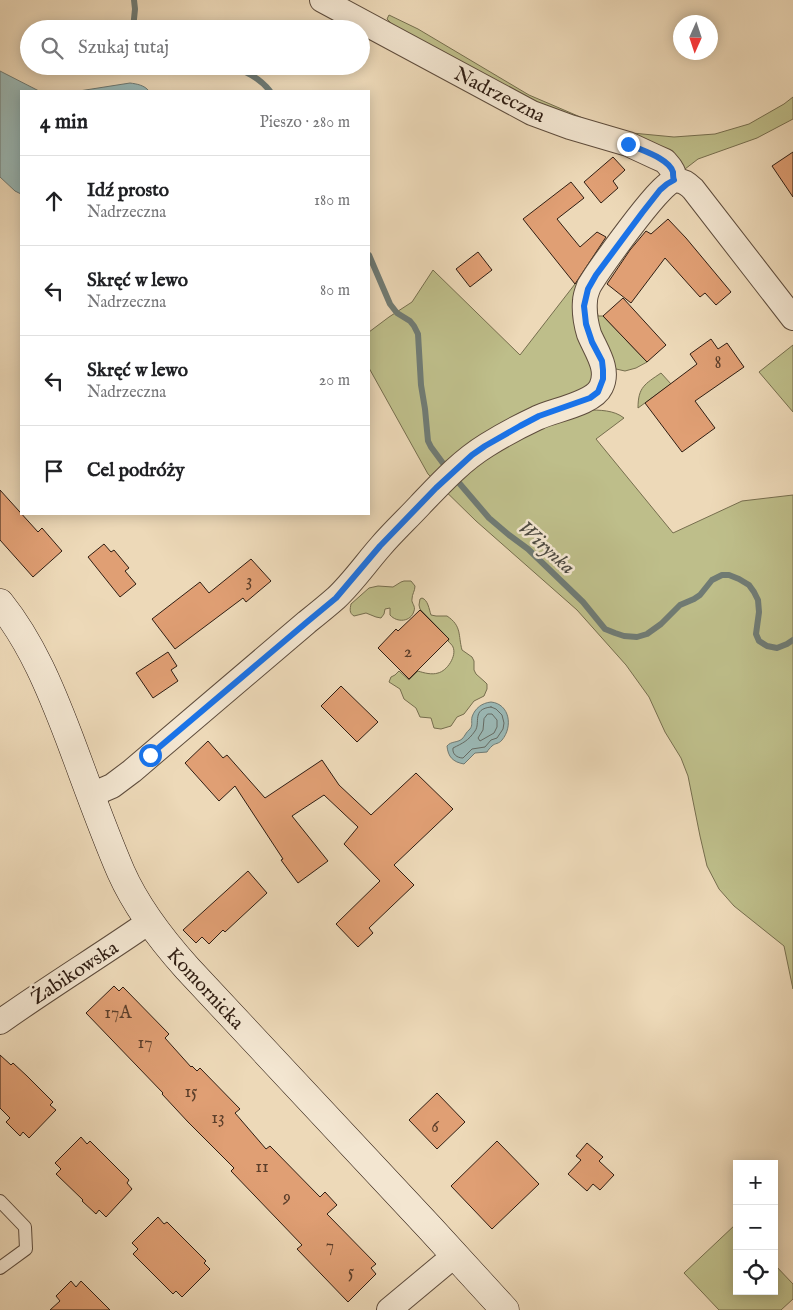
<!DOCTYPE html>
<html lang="pl">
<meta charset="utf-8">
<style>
:root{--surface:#fff;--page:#f6f6f6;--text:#202124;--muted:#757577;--line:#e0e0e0}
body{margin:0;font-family:"IM FELL English",serif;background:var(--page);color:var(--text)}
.controls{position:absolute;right:15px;bottom:15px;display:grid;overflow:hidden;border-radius:0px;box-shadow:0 2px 12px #0003}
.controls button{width:45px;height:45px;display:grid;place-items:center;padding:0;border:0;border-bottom:1px solid var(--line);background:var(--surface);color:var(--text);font:25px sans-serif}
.compass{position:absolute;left:673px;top:15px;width:45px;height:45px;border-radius:50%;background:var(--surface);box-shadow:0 2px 12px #0003;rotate:183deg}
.stop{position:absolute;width:15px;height:15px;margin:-11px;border:4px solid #1a73e8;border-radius:50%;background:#fff}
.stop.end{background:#1a73e8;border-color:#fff;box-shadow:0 1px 5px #0008}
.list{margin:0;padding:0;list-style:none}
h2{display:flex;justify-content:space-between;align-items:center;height:65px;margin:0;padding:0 20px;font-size:21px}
h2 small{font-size:16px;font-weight:400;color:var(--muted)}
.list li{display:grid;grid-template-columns:32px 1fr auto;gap:15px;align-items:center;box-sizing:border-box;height:90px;padding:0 20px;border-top:1px solid var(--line)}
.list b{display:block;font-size:19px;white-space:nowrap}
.list p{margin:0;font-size:16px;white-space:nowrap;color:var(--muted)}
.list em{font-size:16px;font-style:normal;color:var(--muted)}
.icon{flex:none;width:28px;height:28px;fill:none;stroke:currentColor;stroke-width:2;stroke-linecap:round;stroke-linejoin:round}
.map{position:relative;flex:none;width:793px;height:1310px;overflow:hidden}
.search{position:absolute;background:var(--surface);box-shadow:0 2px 12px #0003;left:20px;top:20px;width:350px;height:55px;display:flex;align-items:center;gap:12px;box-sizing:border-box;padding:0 18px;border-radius:28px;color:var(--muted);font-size:19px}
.panel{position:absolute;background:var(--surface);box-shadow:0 2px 12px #0003;left:20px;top:90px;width:350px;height:425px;border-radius:0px}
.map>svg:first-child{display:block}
</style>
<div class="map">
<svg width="793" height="1310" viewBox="0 0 793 1310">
<rect width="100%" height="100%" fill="#edd9b8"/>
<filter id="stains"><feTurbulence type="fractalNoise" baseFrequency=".004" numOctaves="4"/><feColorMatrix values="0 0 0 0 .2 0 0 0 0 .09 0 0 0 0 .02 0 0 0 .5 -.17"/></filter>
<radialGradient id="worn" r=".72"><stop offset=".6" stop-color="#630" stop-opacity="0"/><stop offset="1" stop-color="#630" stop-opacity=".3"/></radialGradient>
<path fill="#bebe8a" stroke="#766e4e" d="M389 15 418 29 529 95 606 128 632 133 674 137 715 134 749 124 784 104 793 97V119L757 138 698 159 685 169 675 160 541 107 395 27 387 19Z
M596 263 595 364 587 410C600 410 614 410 624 418L596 439 673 533 742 501 793 495V989L784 946 734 906 719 889 707 866 700 836 688 776 681 758 665 732 649 697 626 665 577 610 476 521 428 474 369 368V332L389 317 412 302 433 270 520 355 575 284Z
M595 295 598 316H603L647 362 636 368 625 371 616 369 612 364 598 335Z
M793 345V412L759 372Z
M661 373 671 384 638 408C638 387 645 384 661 373Z
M404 581H411L415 586C415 591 412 594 412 599 411 603 416 606 414 611 411 622 397 623 390 615V608L385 609 384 614 381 618 376 617 366 613 354 616C349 613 350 609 351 604L369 588 378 586 393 587 401 582Z
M422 598C428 600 429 609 431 615L436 616H447C462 626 458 635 462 650L472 657 474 661V670L476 674 485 682 487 684V689L484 696 474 701 464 714 457 717 451 726 441 729 434 728 431 718 420 717 416 708 404 699 400 689 389 682 391 677 395 675 399 671 409 680 418 671C424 673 432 675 438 673 447 671 457 656 453 647 453 646 449 642 448 641L449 639 420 609 419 605 420 599Z
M736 1224 737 1291H774V1264L793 1284V1299L781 1310H719L684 1273Z"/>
<path fill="#9bb9b6" stroke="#707b74" d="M0 71 39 91H21V194L15 191 0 177Z
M130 83C137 84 144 85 149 91H79Z
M491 702C510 704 513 727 502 740 499 744 495 743 492 746 490 748 488 750 487 752L475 753 464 764C453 762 448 757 447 746 451 741 457 743 462 739 465 736 466 732 470 729 473 725 471 722 472 717 475 708 482 703 491 702Z"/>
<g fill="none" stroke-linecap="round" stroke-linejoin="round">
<path stroke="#656b64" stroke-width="1" d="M491 707 496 709 502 715 504 723 503 729 497 738 491 740 485 747 472 749 463 758C457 758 452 754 453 748 463 743 468 741 475 731 481 723 471 709 491 707Z
M488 714H492L497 720V727L494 733 480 741 478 738 483 730 484 719Z"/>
<path stroke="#707b74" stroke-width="6" d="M133 29 135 9 134 0
M229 66C245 71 259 77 270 91
M369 255 390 304 397 313 410 321 414 326 418 334 421 385 425 409 428 441 431 447 448 470
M454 477 489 518 509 535 528 549 583 602 605 629 615 633 624 636 637 637 647 634 661 624 680 605 694 599 700 595 712 580 722 575H729L739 579 749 585 754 592 758 600 759 612 756 634 759 641 767 646 777 648 787 644 793 640"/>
</g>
<path fill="#e09f74" stroke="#2f1d12" d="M793 152V197L772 166Z
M613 157 625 170 613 181 618 188 601 203 584 182Z
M571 182 584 198 557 219 580 247 597 232 606 237 575 284 523 219Z
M668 219 686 238 731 292 716 305 705 293 700 297 665 258 631 303 607 284 630 250 646 231 651 234Z
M478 252 492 270 470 287 456 269Z
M623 298 666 345 647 362 603 316Z
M711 339 718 349 727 343 744 367 695 401 715 428 682 452 645 403 697 364 690 354Z
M0 490 38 532 42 528 62 551 33 577 0 540Z
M104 544 111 552 114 550 129 568 125 571 136 584 120 597 88 557Z
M251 559 271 581 246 602 243 598 175 649 152 619 200 582 209 593Z
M420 610 449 639 409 679 378 648 396 629 398 631Z
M168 652 177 666 171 670 178 681 153 698 136 673Z
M341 686 378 722 357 742 321 706Z
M208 741 223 758 227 755 265 798 322 760 339 785 371 815 416 773 453 809 394 865 414 885 369 928 373 933 358 947 336 924 380 881 344 844 358 827 324 795 292 816 328 861 298 883 281 860 283 859 235 786 219 801 185 763Z
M248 871 267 893 225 932 223 930 209 944 202 937 196 943 183 930Z
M114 986 119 991 123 987 169 1034 165 1038 191 1067 192 1066 197 1071 200 1068 240 1109 235 1113 266 1149 270 1146 320 1197 325 1192 337 1205 327 1214 376 1264 371 1268 376 1274 348 1302 297 1249 302 1245 231 1171 234 1168 188 1122 162 1094 163 1093 86 1013Z
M0 1055 11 1065 13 1063 27 1076 53 1102 50 1105 56 1110 29 1138 23 1132 20 1136 6 1122 10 1118 0 1108Z
M437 1093 465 1122 437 1149 409 1120Z
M81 1137 87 1144 90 1141 129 1180 127 1183 132 1189 106 1217 99 1210 96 1214 82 1201 83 1200 56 1174 61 1169 55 1163Z
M497 1141 539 1184 492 1229 451 1186Z
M587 1143 603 1157 599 1161 614 1175 600 1190 593 1184 587 1191 568 1174 581 1160 576 1156Z
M158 1217 164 1224 167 1222 206 1261 204 1263 210 1269 182 1297 176 1291 173 1294 133 1254 138 1249 132 1243Z
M71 1281 76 1287 81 1281 110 1310H50L60 1301 56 1296Z"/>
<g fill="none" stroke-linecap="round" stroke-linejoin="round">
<defs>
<path id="lane" d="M0 1201 25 1227 26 1249 0 1268"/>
<path id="street" d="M322 0 532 113 570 127 628 144 656 157 665 161 670 167 673 172V181
M91 795 112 786 132 771 307 622C317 614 327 606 336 598 353 582 366 563 381 546 393 532 407 519 420 505 441 483 461 461 487 445 503 435 520 426 537 418 553 410 593 404 601 387 610 369 596 351 589 334 586 324 584 312 585 301 585 296 587 291 589 286 598 271 660 183 673 181 681 179 688 184 693 189L793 318
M0 1022C49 987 100 956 149 922
M389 1310 455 1255"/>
<path id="secondary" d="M0 603C32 643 51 690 69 737 86 782 102 828 121 872 137 908 161 939 187 968L430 1228 505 1310"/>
</defs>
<use href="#lane" stroke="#5e4c3c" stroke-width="14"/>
<use href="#street" stroke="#5e4c3c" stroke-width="26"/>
<use href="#secondary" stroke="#2f1d12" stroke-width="29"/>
<use href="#lane" stroke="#f3e6d1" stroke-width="12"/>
<use href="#street" stroke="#f3e6d1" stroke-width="24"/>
<use href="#secondary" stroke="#f3e6d1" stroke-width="28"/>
</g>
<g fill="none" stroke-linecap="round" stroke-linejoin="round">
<path stroke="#1a73e8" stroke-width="6" d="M150 755 307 622 336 598 380 546 436 488 472 455 485 446 520 426 539 416 590 398 598 392 603 379V370L602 361 592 342 586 324 584 306 588 289 596 275 642 213 660 190 667 184 674 180C673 178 673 175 673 172 669 158 640 150 628 144"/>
</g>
<g text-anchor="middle" stroke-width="5" stroke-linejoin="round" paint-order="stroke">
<g font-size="18" fill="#5b3e2a">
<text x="718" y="368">8</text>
<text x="249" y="586">3</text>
<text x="408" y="657">2</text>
<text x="118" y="1018">17A</text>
<text x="145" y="1048">17</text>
<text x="191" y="1097">15</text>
<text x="218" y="1123">13</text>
<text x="435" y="1132">6</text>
<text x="262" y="1172">11</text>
<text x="287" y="1202">9</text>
<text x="330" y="1251">7</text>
<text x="351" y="1277">5</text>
</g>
<g font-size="20" fill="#2f1d12" stroke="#f3e6d1">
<text transform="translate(500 94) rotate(27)" y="7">Nadrzeczna</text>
<text transform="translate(74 972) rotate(-33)" y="7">Żabikowska</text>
<text transform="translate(206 988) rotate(47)" y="7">Komornicka</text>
</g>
<g font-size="21" font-style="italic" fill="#4f4c43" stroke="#f3e6d1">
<text transform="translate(547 547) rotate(42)" y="7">Wirynka</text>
</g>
</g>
<rect width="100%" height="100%" filter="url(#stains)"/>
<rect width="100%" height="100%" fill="url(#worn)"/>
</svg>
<div class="controls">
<button>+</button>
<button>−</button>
<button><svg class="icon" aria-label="locate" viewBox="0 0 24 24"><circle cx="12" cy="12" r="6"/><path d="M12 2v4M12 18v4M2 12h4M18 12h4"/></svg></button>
</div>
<svg class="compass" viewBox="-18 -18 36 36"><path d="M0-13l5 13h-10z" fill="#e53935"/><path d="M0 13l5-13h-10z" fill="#757577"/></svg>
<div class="stop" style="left:150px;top:755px"></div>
<div class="stop end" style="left:628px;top:144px"></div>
<div class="search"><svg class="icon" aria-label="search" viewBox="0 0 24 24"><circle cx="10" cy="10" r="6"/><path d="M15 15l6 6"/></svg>Szukaj tutaj</div>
<section class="panel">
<h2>4 min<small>Pieszo · 280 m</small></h2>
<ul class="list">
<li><svg class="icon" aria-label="ahead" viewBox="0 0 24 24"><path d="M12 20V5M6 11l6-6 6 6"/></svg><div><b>Idź prosto</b><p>Nadrzeczna</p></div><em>180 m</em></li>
<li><svg class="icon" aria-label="left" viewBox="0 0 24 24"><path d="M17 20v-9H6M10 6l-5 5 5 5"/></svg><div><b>Skręć w lewo</b><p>Nadrzeczna</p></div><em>80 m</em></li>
<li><svg class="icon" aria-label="left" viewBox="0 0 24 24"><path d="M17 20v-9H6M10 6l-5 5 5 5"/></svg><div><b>Skręć w lewo</b><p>Nadrzeczna</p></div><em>20 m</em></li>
<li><svg class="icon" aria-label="arrive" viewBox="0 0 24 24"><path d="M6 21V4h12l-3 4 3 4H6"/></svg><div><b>Cel podróży</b></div></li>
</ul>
</section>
</div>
